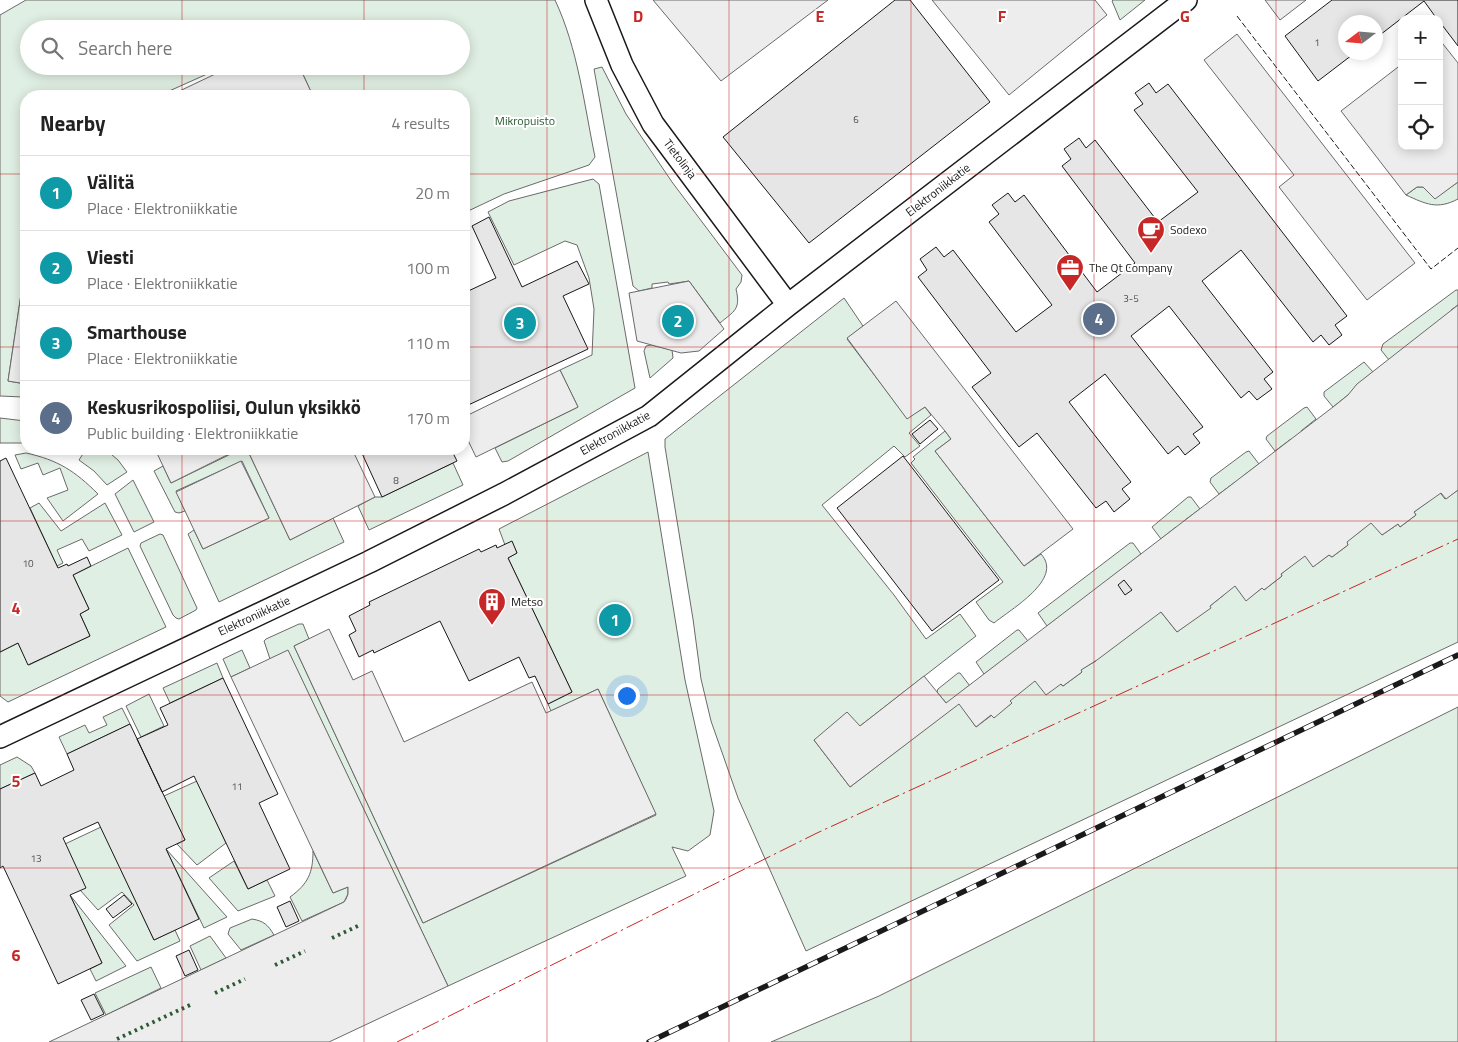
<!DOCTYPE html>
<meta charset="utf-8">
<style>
:root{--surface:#fff;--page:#f6f6f6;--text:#222;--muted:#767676;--line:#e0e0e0;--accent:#c62828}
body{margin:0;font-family:"Titillium Web",sans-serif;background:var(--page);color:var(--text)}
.controls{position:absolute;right:15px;top:15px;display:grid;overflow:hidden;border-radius:10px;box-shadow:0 2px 12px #0003}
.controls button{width:45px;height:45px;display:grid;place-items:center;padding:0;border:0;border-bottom:1px solid var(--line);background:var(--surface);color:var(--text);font:25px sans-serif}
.compass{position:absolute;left:1338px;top:15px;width:45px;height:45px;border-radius:50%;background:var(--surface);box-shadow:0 2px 12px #0003;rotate:254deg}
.you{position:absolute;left:626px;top:695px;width:18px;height:18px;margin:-12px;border:4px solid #fff;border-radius:50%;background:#1a73e8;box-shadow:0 0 0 8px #1a73e833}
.badge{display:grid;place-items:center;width:32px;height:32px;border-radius:50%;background:var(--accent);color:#fff;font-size:16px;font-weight:700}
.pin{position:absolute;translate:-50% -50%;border:2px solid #fff;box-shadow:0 1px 5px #0006}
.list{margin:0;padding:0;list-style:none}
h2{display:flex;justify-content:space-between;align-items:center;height:65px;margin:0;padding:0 20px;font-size:21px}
h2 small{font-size:16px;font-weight:400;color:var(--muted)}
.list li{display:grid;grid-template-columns:32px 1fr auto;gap:15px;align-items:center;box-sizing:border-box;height:75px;padding:0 20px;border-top:1px solid var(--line)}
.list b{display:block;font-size:19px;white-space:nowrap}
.list p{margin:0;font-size:16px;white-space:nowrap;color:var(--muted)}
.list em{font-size:16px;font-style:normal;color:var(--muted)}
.icon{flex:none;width:28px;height:28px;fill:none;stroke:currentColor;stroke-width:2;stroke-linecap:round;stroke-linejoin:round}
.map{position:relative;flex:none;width:1458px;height:1042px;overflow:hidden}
.search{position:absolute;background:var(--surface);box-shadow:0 2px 12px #0003;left:20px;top:20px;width:450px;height:55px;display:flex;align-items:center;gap:12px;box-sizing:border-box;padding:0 18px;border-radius:28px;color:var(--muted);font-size:19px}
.panel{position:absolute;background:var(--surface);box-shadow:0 2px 12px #0003;left:20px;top:90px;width:450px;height:365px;border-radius:20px}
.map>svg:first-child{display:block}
</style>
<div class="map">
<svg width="1458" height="1042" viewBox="0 0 1458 1042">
<rect width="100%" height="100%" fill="#fff"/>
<path fill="#e0efe3" stroke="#6a6a6a" d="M26 0H555C578 49 584 104 595 157L589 165 504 194 464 213V96H313L299 66H461V29H29V66H225L158 96H26V261L8 381 26 384V395L23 397 0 396V15Z
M1113 0H1145L1120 20 1112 1Z
M602 67 626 114 672 182 742 275 741 282 736 289C741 310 734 311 720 323L689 281 669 284 668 282 652 284V288L639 291 633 286 594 69Z
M593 179 599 184 635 388 508 461 502 462 495 448 578 407 560 370 592 355 594 309 589 278 577 245 565 241 514 265 488 212 509 201Z
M1458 182V199C1437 210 1426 204 1406 195L1417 187H1423L1435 198Z
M1456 290H1458V305L1451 310 1458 319 1405 348 1389 360 1381 350 1383 344Z
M844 298 863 326 847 339 907 418 925 407 931 415 909 433 920 446 905 457 894 446 822 505 894 595 926 639 960 614 976 636 860 726 814 740 850 787 951 709 937 692 938 689 958 673H960L970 686 955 697 976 727 992 715 993 717 1012 703 1010 701 1004 660 984 674 976 662 1017 630H1019L1028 641 1013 653 1063 686 1082 672 1080 670 1096 661 1062 615 1047 626 1038 613 1130 543H1133L1141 554 1125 567 1177 632 1225 594 1176 527 1161 539 1152 527 1188 497H1191L1200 509 1185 520 1246 600 1262 588 1264 590 1282 576 1281 574 1296 562 1234 483 1219 494 1210 482 1211 478 1246 452 1249 451 1259 464 1243 476 1314 566 1329 555 1332 557 1348 545 1346 542 1362 530 1291 439 1275 451 1266 439 1267 436 1304 408 1307 407 1316 419 1301 431 1382 535 1398 524 1400 527 1416 515 1414 512 1429 501 1348 395 1333 407 1324 396V392L1364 362 1373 372 1357 385 1445 499 1458 490V642L806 951 738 798 711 721 701 679 693 619 665 447V439Z
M651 345 672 350 673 358 650 378 644 351 646 346Z
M0 418 25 421 23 443H0Z
M945 431 951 439 935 451 1024 566 1041 554C1064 579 1011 609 994 623L989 620 976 602 1003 582 911 463 915 459 913 457Z
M86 449H105L118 460 127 472 107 485 94 471 79 460Z
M236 449H247L290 540 333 518 344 542 219 602 188 534 194 530 203 549 269 518 242 461 176 491 185 511 179 513 175 512 154 471 163 466 171 483 237 451Z
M648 452 685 680 714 811 710 835 688 851 672 847 686 876 448 986 288 651 270 659 264 641 266 639 299 624H303L309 639 294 646 423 923 656 815 598 689 551 711 548 704 572 692 508 558 517 553 512 542 505 545 499 529Z
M26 453C58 460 75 471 98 494L63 521 47 498 68 490 60 468 43 475 38 463 21 469 15 455Z
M453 463 463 485 369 530 358 506 375 497H382Z
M133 480 154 522 134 532 115 494Z
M39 503 61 531 105 503 122 535 89 551 82 539 57 550 63 563 57 566 30 508Z
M160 534 163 535 197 608 196 610 179 619 176 618 173 615 140 546 141 543Z
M128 548 166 627 8 702 0 696V652L18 643 29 665 90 636 80 614 89 609 73 575Z
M242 650 250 668 231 677 223 659Z
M217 663 223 678 170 703 163 688Z
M149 694 164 726 141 737 126 706Z
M1458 707V1042H771L879 996Z
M122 708 130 724 67 754 59 737 85 725 89 733 107 725 103 717Z
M17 757 31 766 35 773 0 789V765Z
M197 781 226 843 197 865 177 844 185 840 164 796Z
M101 827 154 940 175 930 180 941 137 961 109 925 134 905 122 892 98 910 80 890 65 844Z
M166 849 227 917 204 928Z
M313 851 333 893 348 887V894L344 902 302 921 290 897C308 884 313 873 313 851Z
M234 861 248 889 267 880 275 896 238 911 209 878Z
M70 895 126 966 96 981 90 969 102 963Z
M252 919C264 921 268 925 274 935L241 950 228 934 230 928Z
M210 936 226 958 201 970 190 946Z
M151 967 161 988 106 1015 95 993Z"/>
<path fill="#ededed" stroke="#6a6a6a" d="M653 0H828L721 81Z
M932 0H1095L1107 15 1009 95Z
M1265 0H1306L1280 20Z
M1237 34 1415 263 1367 300 1279 187 1294 175 1204 60Z
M1439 39 1458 63V182L1435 199 1423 187H1417L1406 195 1341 111 1402 64V146H1439Z
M232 66H299L313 96H169Z
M26 261V384L8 381Z
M689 281 724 329 699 351 681 353 637 341 629 293Z
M896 301 1073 529 1024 566 935 451 951 439 945 431 925 407 907 419 847 338Z
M1458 305V490L1446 499 1441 493 1414 512 1416 515 1400 527 1398 524 1382 535 1371 523 1347 542 1348 545 1332 557 1329 555 1313 567 1305 556 1281 574 1282 576 1264 590 1262 588 1246 601 1235 586 1210 606 1211 608 1177 632 1161 612 1097 660 1081 670 1082 672 1063 686 1061 684 1046 695 1035 681 1010 701 1012 703 994 718 991 715 976 727 959 704 850 787 814 740 847 712 860 726 924 676 946 703 1333 407 1348 395 1357 384Z
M560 370 578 407 476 457 464 432V417Z
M155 449H236L237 450 171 483Z
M247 449H352L375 497 290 540Z
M241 461 269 518 203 549 176 492Z
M329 629 353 680 372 671 404 742 532 682 546 713 598 689 656 814 423 923 294 646Z
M288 650 448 986 329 1042H49L344 902 346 899 348 894V887L333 893 231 677Z"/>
<path fill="#e6e6e6" stroke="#1a1a1a" d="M895 0H910L990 102 809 243 723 137Z
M1332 0H1458V46L1439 21V19H1437L1424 1 1376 38V22H1346V52H1356L1318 81 1285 36Z
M1149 83 1156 93 1168 84 1347 316 1335 325 1342 335 1329 345 1321 335 1313 342 1241 250 1202 281 1273 372 1264 379 1272 389 1257 400 1249 391 1241 398 1169 306 1131 336 1203 427 1193 434 1200 443 1185 455 1178 446 1168 454 1105 374 1069 402 1131 482 1122 489 1130 499 1114 512 1106 501 1096 508 1037 433 1019 447 972 387 991 373 918 277 927 270 920 259 936 247 944 257 953 250 1016 332 1052 305 989 222 999 214 992 205 1008 193 1015 202 1024 195 1097 292 1135 263 1062 166 1071 159 1064 149 1079 138 1086 148 1095 140 1158 222 1198 192 1134 110 1143 104 1135 93Z
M489 217 522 287 577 261 589 284 563 296 588 349 464 407V293L496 278 472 226Z
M930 420 938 429 920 444 912 434Z
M360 449H451L457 461 382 497Z
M903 456 999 580 932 631 837 508Z
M6 458 58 568 67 564 68 566 87 557 91 566 73 575 89 609 80 614 90 636 28 665 18 643 0 652V461Z
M512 541 517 553 508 558 572 692 548 704 535 676 529 678 519 657 469 681 440 621 374 653 373 650 359 657 349 635 356 631 349 616 370 605 369 602 479 549 481 552 496 545 497 548Z
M1124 580 1132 590 1125 595 1118 585Z
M223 678 278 794 259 803 290 869 248 889 194 776 162 792 137 739 168 725 160 708Z
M130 724 185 840 166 849 199 919 154 940 98 822 63 838 86 888 70 895 102 963 58 984 3 866 0 868V789L35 773 41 786 74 770 67 754Z
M124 895 132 904 113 918 106 909Z
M290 901 299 921 286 927 277 907Z
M189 950 198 970 185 976 176 956Z
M94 994 104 1014 91 1020 81 1000Z"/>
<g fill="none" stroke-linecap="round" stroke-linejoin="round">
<defs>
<path id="street" d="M596 0 622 65 653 124 788 305
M0 737 369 562 504 494 649 416 788 305 1186 0"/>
</defs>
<use href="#street" stroke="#1a1a1a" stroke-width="24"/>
<use href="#street" stroke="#fff" stroke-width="21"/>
<defs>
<path id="rail" d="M649 1042 1458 655"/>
</defs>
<use href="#rail" stroke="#1a1a1a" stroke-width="5.5"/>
<use href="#rail" stroke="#fff" stroke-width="4" stroke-dasharray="11" stroke-linecap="butt"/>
<path stroke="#2b5a34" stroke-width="4" stroke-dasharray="2.5 4" stroke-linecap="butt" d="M332 938 360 925
M275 965 305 951
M215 993 245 979
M117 1039 190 1005"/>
<path stroke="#1a1a1a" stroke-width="1" stroke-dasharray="6 2.5" stroke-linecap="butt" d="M1237 16 1431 269 1458 248"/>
<path stroke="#c62828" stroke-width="1" stroke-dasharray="18 4 2.5 4" stroke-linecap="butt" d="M397 1042 817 833 1458 539"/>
</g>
<path fill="none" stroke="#c62828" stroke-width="1" stroke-opacity="0.55" d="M182 0V29M364 0V29M547 0V1042M729 0V1042M911 0V1042M1094 0V1042M1276 0V1042M182 66V96M364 66V96M0 174H26M464 174H1458M0 347H26M464 347H1458M182 449V1042M364 449V1042M0 521H1458M0 695H1458M0 868H1458"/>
<defs>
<symbol id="cafe-pin" viewBox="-11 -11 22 30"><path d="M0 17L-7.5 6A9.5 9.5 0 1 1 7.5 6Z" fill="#c62828" stroke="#fff"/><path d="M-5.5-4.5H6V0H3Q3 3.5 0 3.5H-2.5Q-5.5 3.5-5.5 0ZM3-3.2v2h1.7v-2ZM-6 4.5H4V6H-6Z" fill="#fff"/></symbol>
<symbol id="office-pin" viewBox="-11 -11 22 30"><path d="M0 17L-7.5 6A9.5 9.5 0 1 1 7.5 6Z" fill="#c62828" stroke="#fff"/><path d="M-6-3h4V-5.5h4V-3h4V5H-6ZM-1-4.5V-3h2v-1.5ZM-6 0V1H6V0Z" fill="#fff"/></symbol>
<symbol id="building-pin" viewBox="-11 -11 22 30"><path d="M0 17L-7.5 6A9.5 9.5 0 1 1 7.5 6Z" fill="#c62828" stroke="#fff"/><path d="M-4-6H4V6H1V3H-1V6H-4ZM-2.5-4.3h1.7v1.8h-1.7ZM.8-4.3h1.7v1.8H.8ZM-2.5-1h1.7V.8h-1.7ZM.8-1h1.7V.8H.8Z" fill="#fff"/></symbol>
</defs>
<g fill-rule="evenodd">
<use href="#cafe-pin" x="1135" y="214" width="32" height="43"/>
<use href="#office-pin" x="1054" y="252" width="32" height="43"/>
<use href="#building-pin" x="476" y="586" width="32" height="43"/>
</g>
<g text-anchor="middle" stroke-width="4" stroke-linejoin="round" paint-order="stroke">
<g font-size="10" fill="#4d4d4d">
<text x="1317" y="46">1</text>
<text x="856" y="123">6</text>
<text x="1131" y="302">3-5</text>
<text x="396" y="484">8</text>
<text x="28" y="567">10</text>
<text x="237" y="790">11</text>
<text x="36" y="862">13</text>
</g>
<g font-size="12" fill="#2b5a34" stroke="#fff">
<text x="525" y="125">Mikropuisto</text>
</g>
<g font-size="12" fill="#1a1a1a" stroke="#fff">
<text transform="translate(680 159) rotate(53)" y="4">Tietolinja</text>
<text transform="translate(938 190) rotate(-38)" y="4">Elektroniikkatie</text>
<text transform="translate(615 433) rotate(-29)" y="4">Elektroniikkatie</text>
<text transform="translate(254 616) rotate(-25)" y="4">Elektroniikkatie</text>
</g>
<g font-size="12" fill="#1a1a1a" stroke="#fff" text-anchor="start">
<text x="1170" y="234">Sodexo</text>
<text x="1089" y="272">The Qt Company</text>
<text x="511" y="606">Metso</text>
</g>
</g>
<g font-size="16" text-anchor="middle" font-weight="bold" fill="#c62828" stroke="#fff" stroke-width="4" stroke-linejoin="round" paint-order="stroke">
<text x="638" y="22">D</text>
<text x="820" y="22">E</text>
<text x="1002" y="22">F</text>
<text x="1185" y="22">G</text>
<text x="16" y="614">4</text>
<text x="16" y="787">5</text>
<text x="16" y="961">6</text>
</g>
</svg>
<div class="controls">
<button>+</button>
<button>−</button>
<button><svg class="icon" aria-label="locate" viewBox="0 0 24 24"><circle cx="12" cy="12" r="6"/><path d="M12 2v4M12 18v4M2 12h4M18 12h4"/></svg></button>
</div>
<svg class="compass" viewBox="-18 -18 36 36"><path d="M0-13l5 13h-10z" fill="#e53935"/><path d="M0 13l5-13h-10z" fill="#767676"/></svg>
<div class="you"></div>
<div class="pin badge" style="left:615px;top:620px;background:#0f9aa8">1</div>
<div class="pin badge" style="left:678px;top:321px;background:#0f9aa8">2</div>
<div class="pin badge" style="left:520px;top:323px;background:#0f9aa8">3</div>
<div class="pin badge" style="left:1099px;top:319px;background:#5c6f8a">4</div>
<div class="search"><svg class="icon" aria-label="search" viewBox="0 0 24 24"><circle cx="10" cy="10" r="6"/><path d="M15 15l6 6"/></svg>Search here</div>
<section class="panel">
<h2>Nearby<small>4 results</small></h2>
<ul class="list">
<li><span class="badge" style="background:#0f9aa8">1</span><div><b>Välitä</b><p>Place · Elektroniikkatie</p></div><em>20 m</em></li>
<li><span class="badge" style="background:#0f9aa8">2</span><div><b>Viesti</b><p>Place · Elektroniikkatie</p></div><em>100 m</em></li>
<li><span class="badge" style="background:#0f9aa8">3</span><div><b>Smarthouse</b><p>Place · Elektroniikkatie</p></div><em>110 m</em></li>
<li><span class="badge" style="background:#5c6f8a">4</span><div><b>Keskusrikospoliisi, Oulun yksikkö</b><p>Public building · Elektroniikkatie</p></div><em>170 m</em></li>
</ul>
</section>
</div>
